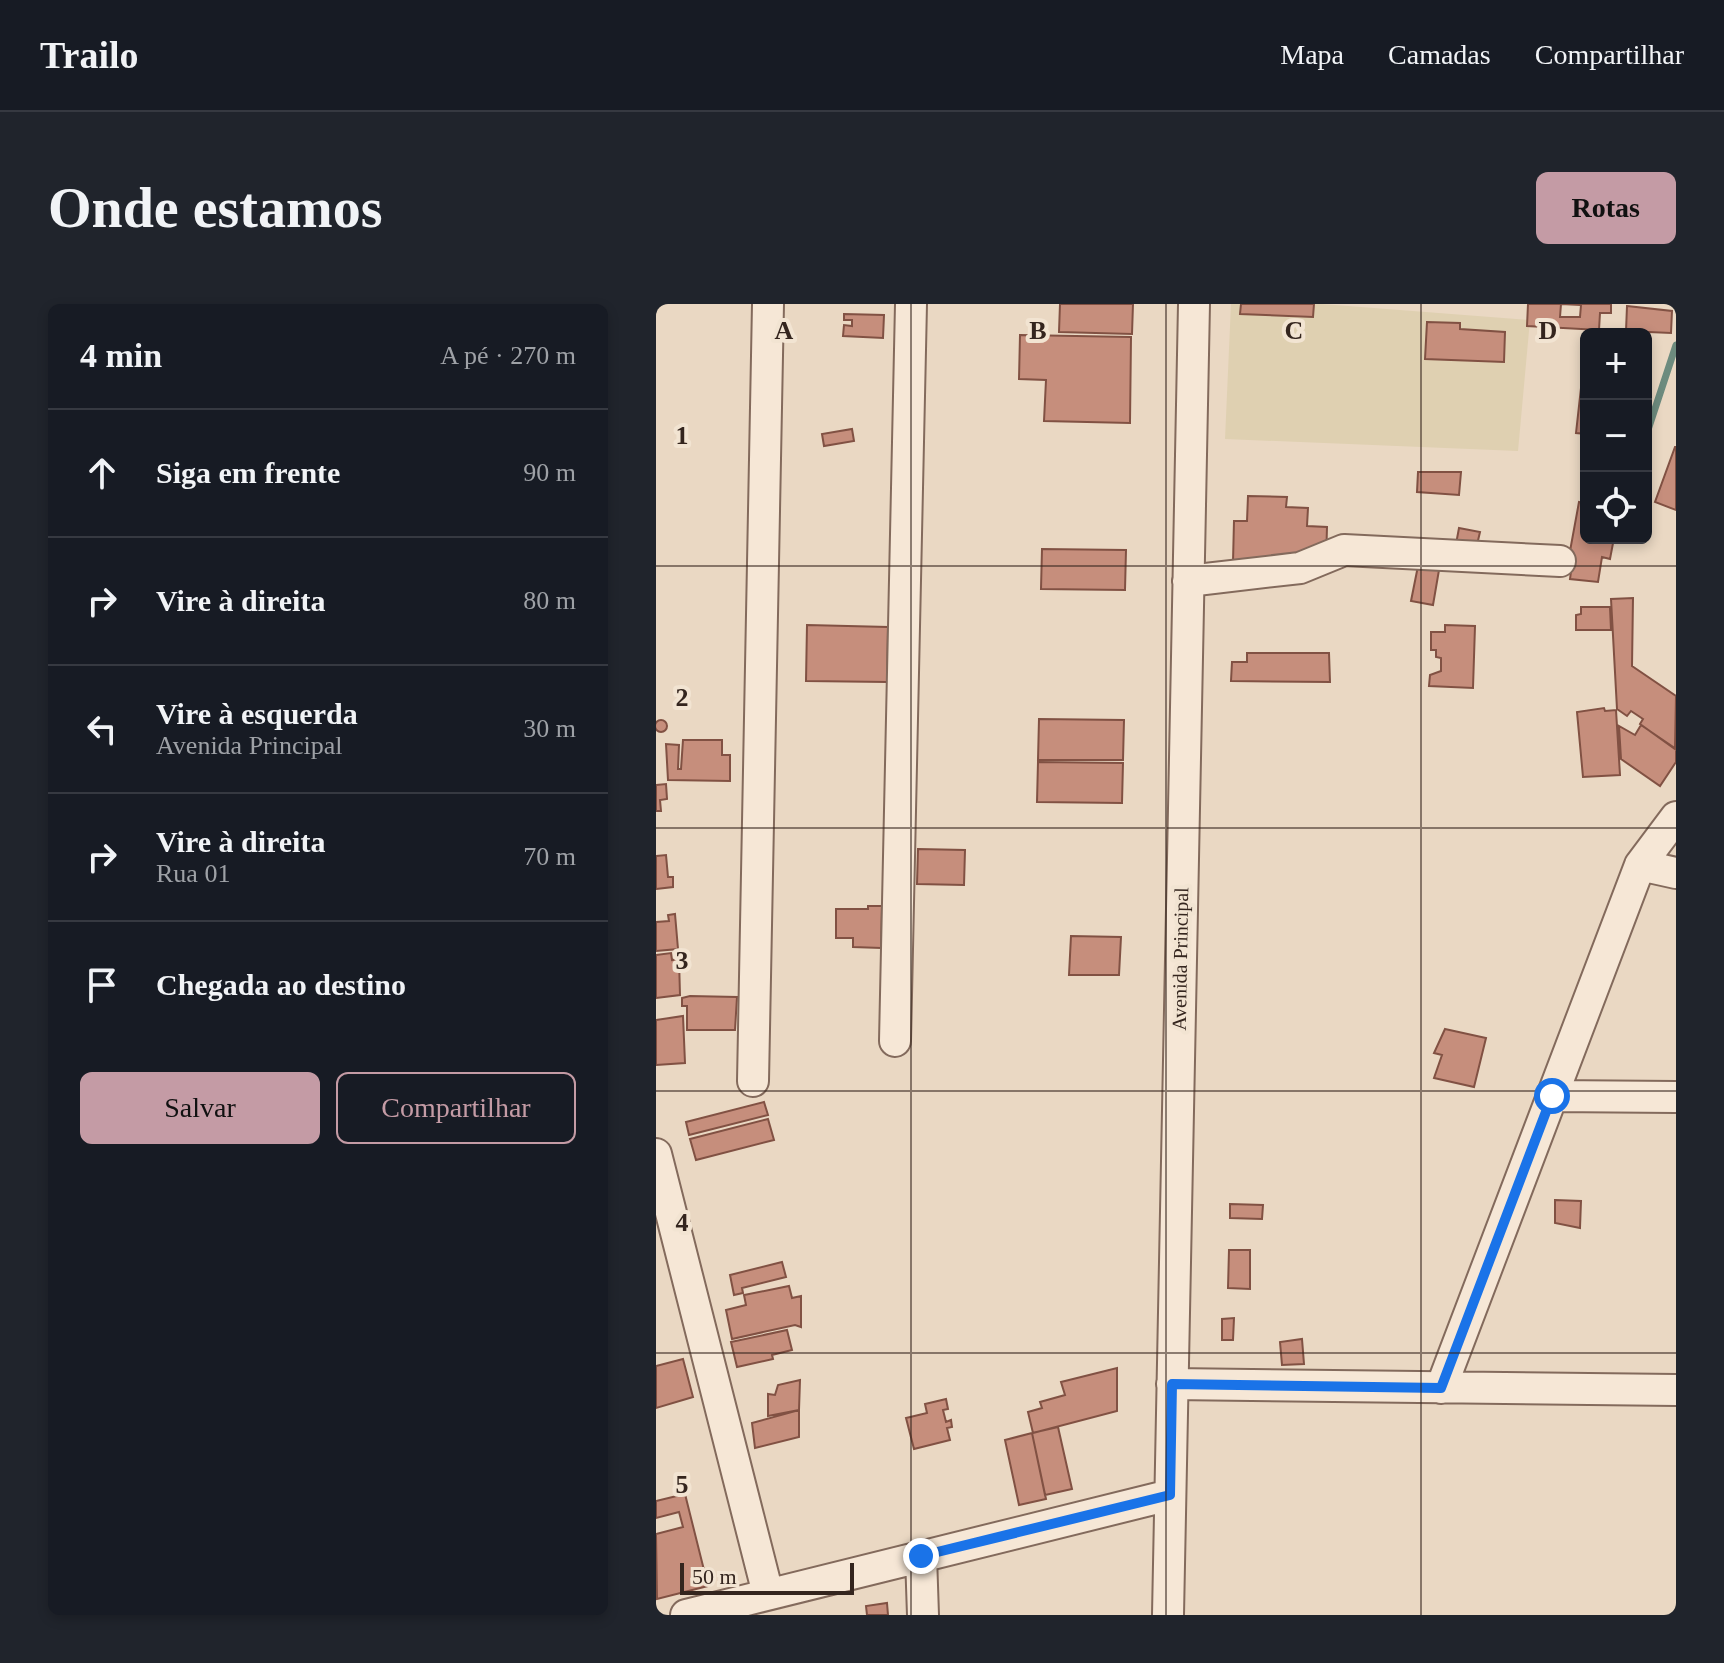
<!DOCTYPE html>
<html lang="pt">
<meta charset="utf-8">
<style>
:root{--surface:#171b24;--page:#20242c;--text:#f1f3f6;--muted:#9ea1a6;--line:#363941;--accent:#c49ba5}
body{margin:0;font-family:"Times New Roman",serif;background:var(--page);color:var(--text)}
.controls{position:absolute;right:24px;top:24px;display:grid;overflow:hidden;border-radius:12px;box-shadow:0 4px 12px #0003}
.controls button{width:72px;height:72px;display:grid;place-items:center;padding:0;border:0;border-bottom:2px solid var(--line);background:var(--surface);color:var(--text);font:40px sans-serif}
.scale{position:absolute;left:24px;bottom:20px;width:174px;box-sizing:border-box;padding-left:8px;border:4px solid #34251e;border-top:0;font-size:22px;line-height:28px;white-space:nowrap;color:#34251e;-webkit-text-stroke:6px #f2e4d2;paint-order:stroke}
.stop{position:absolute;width:24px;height:24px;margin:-18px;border:6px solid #1a73e8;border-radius:50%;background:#fff}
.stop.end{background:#1a73e8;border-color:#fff;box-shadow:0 2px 8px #0008}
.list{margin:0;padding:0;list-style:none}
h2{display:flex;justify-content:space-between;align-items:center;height:104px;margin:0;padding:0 32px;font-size:34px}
h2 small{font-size:26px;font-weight:400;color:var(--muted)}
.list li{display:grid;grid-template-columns:52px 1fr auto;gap:24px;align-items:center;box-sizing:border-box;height:128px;padding:0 32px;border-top:2px solid var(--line)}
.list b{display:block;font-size:30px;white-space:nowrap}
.list p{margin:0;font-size:26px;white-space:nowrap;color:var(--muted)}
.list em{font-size:26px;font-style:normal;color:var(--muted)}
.actions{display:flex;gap:16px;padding:24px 32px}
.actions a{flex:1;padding:18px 0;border:2px solid var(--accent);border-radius:12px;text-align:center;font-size:28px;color:var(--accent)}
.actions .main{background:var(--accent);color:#111}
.icon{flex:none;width:44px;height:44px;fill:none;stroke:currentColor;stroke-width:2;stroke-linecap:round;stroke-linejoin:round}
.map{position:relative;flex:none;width:1020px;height:1311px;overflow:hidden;border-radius:12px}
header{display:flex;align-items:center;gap:48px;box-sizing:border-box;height:112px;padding:0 40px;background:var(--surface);border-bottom:2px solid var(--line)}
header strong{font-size:38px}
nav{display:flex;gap:44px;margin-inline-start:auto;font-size:28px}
.intro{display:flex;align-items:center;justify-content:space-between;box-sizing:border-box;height:192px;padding:0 48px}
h1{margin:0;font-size:56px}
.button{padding:20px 36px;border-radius:12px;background:var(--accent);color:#111;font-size:28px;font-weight:700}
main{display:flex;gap:48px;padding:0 48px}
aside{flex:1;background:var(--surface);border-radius:12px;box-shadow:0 4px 12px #0003}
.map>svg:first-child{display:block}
</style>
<header>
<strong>Trailo</strong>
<nav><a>Mapa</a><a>Camadas</a><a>Compartilhar</a></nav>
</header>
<div class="intro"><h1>Onde estamos</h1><a class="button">Rotas</a></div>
<main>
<aside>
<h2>4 min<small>A pé · 270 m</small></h2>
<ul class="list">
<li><svg class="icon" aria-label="ahead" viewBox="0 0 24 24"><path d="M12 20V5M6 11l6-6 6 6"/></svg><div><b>Siga em frente</b></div><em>90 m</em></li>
<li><svg class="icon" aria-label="right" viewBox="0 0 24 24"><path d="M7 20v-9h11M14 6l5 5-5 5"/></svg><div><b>Vire à direita</b></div><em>80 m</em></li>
<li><svg class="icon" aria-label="left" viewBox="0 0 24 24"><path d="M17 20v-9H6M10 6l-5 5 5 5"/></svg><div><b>Vire à esquerda</b><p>Avenida Principal</p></div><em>30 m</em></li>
<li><svg class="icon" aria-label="right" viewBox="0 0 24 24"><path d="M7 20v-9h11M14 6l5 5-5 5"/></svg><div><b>Vire à direita</b><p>Rua 01</p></div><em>70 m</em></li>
<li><svg class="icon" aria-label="arrive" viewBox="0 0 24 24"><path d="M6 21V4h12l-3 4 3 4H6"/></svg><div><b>Chegada ao destino</b></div></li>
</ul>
<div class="actions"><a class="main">Salvar</a><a>Compartilhar</a></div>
</aside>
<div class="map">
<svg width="1020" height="1311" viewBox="0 0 1020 1311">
<rect width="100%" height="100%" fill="#ead8c3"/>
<path fill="#dfd0b1" d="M575 0H666L874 16 862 147 569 135Z"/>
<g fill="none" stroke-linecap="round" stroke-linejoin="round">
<path stroke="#6d8b7e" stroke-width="7" d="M990 132 1020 41"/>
</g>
<path fill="#c68e7c" stroke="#815143" stroke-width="2" fill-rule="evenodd" d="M404 0H477L476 30 403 28Z
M585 0H658L657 13 584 10Z
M872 0H955V9H944L943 26 871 22ZM905 0 925 1 924 13H904Z
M971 2 1016 7 1015 29 970 27Z
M188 10 228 11 227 34 187 32 188 21 196 22V16H188Z
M771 18 804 19V25L849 28 848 58 769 55Z
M364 31 475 33 474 119 388 117 390 76 363 75Z
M926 75H930V130L920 129Z
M196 125 198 137 168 142 166 130Z
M1019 143H1020V206L999 198Z
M762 168H805L803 191 761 188Z
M592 192 631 193 630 203 652 204 651 222 671 223 670 258H577L578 217H591Z
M923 198 930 199V234H958L954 255 946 253 942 278 914 275 916 260 912 258Z
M803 224 824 228 820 245 800 240Z
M386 245 470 246 469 286 385 285Z
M762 262 783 266 777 301 755 297Z
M977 294 976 362 1020 392 1019 445 984 420 987 415 975 407 971 412 961 405 955 295Z
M925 303H954L955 326H920V311L925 310Z
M151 321 232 323 231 378 150 377Z
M789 321 819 322 817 384 773 382 774 371 785 367V354L780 353V346H775V328H789Z
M591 349H673L674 378 575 377 576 358H591Z
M948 404 949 407 960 406 964 471 927 473 921 408Z
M383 415 468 416 467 456H382Z
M-1 422a6 6 0 1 1 12 0a6 6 0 1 1-12 0Z
M985 421 1020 445V458L1004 482 965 455 963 422 979 431Z
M27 436H66V451H74V477L12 476 10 440 23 441 22 465H25Z
M382 458 467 459 466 499 381 498Z
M10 480 11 495 4 496 5 507H0V481Z
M262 545 309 546 308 581 261 580Z
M10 551 12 573H17V583L0 585V552Z
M212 602H226L225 644 197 643V634H180V605H212Z
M19 610 22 645 0 647V618L13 617 12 611Z
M415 632 465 633 463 671H413Z
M15 649 16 656 23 655 24 691 0 694V651Z
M34 692 81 693 79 726H31V702H26V694Z
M27 712 29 759 0 761V716Z
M789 725 830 734 818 783 778 774 786 751 778 749Z
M108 798 112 811 33 831 30 818Z
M112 815 118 836 40 856 34 835Z
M899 896 925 897 924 924 899 919Z
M574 900 607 901 606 915 574 914Z
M573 946H594V985L572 984Z
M126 958 130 973 86 984 87 989 78 991 74 971Z
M133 982 136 994 145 992V1023L139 1021 76 1035 70 1006 90 1001 88 991Z
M578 1014 577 1036H566V1015Z
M131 1026 136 1046 116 1051 117 1055 81 1063 75 1038Z
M646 1035 648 1060 626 1061 624 1038Z
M27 1055 37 1093 0 1104V1062Z
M461 1064V1107L377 1129 372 1108 386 1104 384 1098 409 1091 405 1078Z
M144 1076 143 1106 112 1112V1090L119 1091 122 1081Z
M290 1095 292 1105 287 1106 290 1118 295 1116 296 1123 291 1124 294 1136 258 1145 250 1114 271 1109 269 1100Z
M143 1106V1133L99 1144 96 1119Z
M402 1123 416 1185 389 1191 376 1129Z
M376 1129 390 1195 363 1201 349 1136Z
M29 1190 52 1282 1 1295 0 1230 27 1223 23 1208 0 1214V1197Z
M231 1299 232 1311H211L210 1302Z"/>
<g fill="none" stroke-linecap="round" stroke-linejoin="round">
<defs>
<path id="minor" d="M532 277 644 264 688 246 904 257
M984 561 1020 569
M239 737 255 0
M97 777 112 0
M896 792 1020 793
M0 850 112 1290
M516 1080 1020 1086
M785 1084 984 561 1020 513
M265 1252 267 1311
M30 1311 514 1191
M512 1311 538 0"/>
</defs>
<use href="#minor" stroke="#836a5c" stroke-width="34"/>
<use href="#minor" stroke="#f6e7d6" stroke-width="30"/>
</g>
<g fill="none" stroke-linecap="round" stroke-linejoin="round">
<path stroke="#1a73e8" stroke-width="10" d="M265 1252 514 1191 516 1080 785 1084 896 792"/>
</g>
<path fill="none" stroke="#34251e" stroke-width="2" stroke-opacity="0.55" d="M255 0V1311M510 0V1311M765 0V1311M0 262H1020M0 524H1020M0 787H1020M0 1049H1020"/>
<g text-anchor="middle" stroke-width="8" stroke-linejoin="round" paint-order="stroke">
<g font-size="20" fill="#34251e" stroke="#f2e4d2">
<text transform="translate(524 655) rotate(-89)" y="7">Avenida Principal</text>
</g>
</g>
<g font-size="26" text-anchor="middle" font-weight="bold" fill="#34251e" stroke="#f2e4d2" stroke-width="8" stroke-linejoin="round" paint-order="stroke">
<text x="128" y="35">A</text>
<text x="382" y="35">B</text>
<text x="638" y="35">C</text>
<text x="892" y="35">D</text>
<text x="26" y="140">1</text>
<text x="26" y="402">2</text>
<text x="26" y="665">3</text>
<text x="26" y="927">4</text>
<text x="26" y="1189">5</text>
</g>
</svg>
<div class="controls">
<button>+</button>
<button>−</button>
<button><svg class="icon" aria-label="locate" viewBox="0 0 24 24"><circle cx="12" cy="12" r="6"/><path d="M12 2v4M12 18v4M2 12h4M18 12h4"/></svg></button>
</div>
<div class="scale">50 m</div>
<div class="stop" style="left:896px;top:792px"></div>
<div class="stop end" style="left:265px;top:1252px"></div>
</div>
</main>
